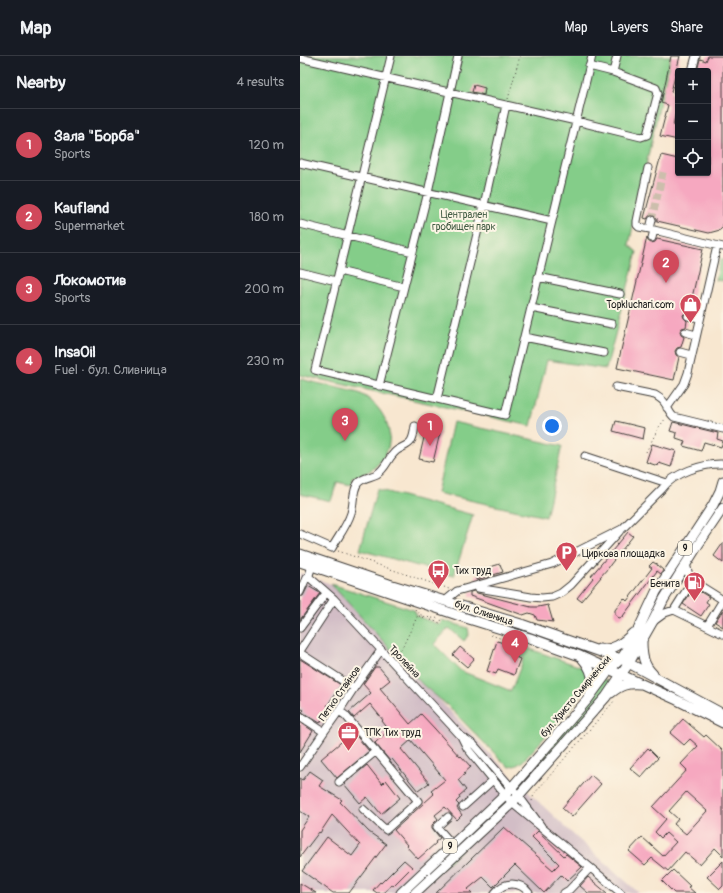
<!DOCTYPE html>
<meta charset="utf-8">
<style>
:root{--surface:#171b24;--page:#20242c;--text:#f1f3f6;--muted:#9ea1a6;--line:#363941;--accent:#d1495b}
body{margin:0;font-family:Pangolin,sans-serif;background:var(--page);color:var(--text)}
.controls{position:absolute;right:12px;top:12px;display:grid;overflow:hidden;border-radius:4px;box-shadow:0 1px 3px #0004}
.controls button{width:36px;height:36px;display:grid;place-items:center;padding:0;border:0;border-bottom:1px solid var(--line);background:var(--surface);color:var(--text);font:20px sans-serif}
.you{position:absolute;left:252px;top:370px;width:14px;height:14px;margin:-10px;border:3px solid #fff;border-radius:50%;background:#1a73e8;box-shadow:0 0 0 6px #1a73e833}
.badge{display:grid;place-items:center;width:26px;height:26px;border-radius:50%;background:var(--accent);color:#fff;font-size:13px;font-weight:700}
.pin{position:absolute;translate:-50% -33px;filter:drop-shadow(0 1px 2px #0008)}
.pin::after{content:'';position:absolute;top:21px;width:14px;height:12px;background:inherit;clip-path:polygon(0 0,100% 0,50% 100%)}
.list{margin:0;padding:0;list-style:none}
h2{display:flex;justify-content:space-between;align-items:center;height:52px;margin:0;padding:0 16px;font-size:17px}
h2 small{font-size:13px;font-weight:400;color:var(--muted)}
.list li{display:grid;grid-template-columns:26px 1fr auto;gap:12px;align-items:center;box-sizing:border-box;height:72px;padding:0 16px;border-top:1px solid var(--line)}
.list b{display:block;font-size:15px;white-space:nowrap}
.list p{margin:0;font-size:13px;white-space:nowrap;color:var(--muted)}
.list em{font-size:13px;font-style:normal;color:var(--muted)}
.icon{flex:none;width:22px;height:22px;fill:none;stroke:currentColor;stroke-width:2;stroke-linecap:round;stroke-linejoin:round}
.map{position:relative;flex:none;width:423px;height:837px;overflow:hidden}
header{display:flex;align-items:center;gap:24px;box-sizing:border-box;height:56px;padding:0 20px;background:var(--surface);border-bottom:1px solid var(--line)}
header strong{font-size:19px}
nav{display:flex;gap:22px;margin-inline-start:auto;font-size:14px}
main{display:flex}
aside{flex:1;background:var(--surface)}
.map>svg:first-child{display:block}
</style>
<header>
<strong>Map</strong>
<nav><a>Map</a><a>Layers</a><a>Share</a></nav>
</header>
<main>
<aside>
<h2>Nearby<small>4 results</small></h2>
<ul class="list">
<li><span class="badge">1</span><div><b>Зала &quot;Борба&quot;</b><p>Sports</p></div><em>120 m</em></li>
<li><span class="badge">2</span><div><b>Kaufland</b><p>Supermarket</p></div><em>180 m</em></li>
<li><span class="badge">3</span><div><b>Локомотив</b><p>Sports</p></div><em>200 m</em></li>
<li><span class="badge">4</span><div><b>InsaOil</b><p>Fuel · бул. Сливница</p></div><em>230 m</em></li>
</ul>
</aside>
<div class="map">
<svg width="423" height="837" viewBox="0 0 423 837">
<rect width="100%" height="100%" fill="#fcf5e5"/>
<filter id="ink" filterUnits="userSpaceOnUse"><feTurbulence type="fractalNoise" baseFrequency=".025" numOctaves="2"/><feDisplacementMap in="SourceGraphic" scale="8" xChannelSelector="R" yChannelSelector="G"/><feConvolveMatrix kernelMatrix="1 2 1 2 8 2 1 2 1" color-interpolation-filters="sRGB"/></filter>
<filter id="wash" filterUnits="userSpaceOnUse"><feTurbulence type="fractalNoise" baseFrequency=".012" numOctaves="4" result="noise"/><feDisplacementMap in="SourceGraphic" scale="16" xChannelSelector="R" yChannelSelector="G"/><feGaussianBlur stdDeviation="0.9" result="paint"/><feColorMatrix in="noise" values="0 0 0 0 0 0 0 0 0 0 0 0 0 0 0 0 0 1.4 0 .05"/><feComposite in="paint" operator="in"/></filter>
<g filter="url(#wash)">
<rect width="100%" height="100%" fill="#f8e7d0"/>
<path fill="#d2bdc6" d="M0 517 31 528 208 717 276 781 339 837H0Z"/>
<path fill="#84cd89" stroke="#507452" d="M0 0H371L351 86 329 189 337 196 306 313 247 304 231 370 0 319Z
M423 202V225L416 224 420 205Z
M0 323 59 337C86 350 102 386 77 409 70 416 62 419 52 422L51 429 37 426 31 445 0 438Z
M153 366 262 390 246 461 137 437Z
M77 433 173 459 154 520 60 494Z
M31 528 114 554 117 560 140 569 142 564 168 572 169 578 164 585 149 572 134 588 161 615 211 635 224 602 214 598 227 592 284 612 288 618 289 624 286 630 273 650 225 703C220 708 216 710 209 711L202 705 147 649 123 629Z
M303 623 314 629 218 739 211 732 205 739 212 747 115 837H101L205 739 163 682 211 731Z"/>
<g id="blocks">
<path fill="#f6a8c0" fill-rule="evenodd" d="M371 0H380L371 36 378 38V51H377L373 69 378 70V84L360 80 368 49 361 47Z
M408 0H423V171L420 174 409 177 357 165V162L353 159H350L347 163 344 162 361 99 378 103V117H408V15H397L400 3 406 5Z
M174 29 185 32 184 39 172 36Z
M347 181 348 185 351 187 355 186 357 183 403 193 389 255 386 256 383 259 384 262 387 265 386 271 382 272 380 275 381 279 384 281 381 291 377 292 375 295 376 299 379 301 374 324 317 312Z
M316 365 345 372 343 383 313 375Z
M373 366 418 377 417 383 423 385 421 391 404 386 401 395 383 390 385 385 376 382 377 377 370 375Z
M126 373 140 377 133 406 119 403Z
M352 388 376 395 371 411 359 407 358 410 346 406Z
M328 476 333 480 310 509 309 511 300 521H301L281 545 277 542 293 522 291 520Z
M423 487V507L414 500Z
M353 506 356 508 357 507V509L363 514 361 518 357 515 323 560 320 562 317 561 315 558V554L324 542 327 545 352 512 349 510Z
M200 508 203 516 176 524V520L181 518 180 514Z
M8 530 20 537 0 564V541L3 540Z
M394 532 409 541 406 546 409 548 401 560 383 548Z
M174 535 177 537 231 551H238L248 549 253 566 237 564 235 559 229 557 223 559 170 540V536Z
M423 554V571L415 566Z
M197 585 207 588 205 594 212 597 211 599 220 603 214 619 198 613 196 618 187 615Z
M160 591 174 603 167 611 153 599Z
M0 603 41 629 27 650 30 652 20 667 2 656 4 654 0 652Z
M75 611H79L90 624 80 632 110 668 121 658 135 673 160 701 161 700 171 711 164 717 165 718 158 724 166 734 159 740 160 742 156 746 159 749 157 752 162 759 157 764 145 751 135 759 138 763 132 769V772L140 782 135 786 136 787 118 803 106 790 107 789 94 774 134 738 131 735 145 724 111 684 101 693 129 727 118 735 92 703 90 705 75 687 89 674 82 665 83 664 70 648 54 662 49 656 71 637 63 628Z
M383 663 404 681 406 679 423 695V800L415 792 400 809 385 796 368 815 352 802 345 809 329 795 342 781 363 800 376 786 366 777 361 782 355 776 366 763 353 751 387 714 381 708 398 690 390 683 384 689 370 677ZM386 736 407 755 386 778 374 768 378 763 369 755Z
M0 666 13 675 0 696Z
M53 676 69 695 37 722 21 703Z
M348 692 358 702 341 721 330 712Z
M67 709 82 728 86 724 100 742 81 758 67 741 60 747 44 728Z
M10 715 23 724 19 730 42 744 40 746 69 776 86 788 49 837H33L2 815 27 781 52 800 60 789 32 759 20 777 19 776 0 801V774L9 761 0 755V722L3 724Z
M291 719 301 728 272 761 262 752Z
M204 771 253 814 259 808 232 781 238 775 264 800 266 798 282 811 267 825 261 819 244 837 215 809 193 831 183 821 168 833 172 837H136Z
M104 804 112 811 93 830 92 828 84 837H77L73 834 80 826 81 827Z
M423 805V830L420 833 407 821Z
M373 814 390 830 388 831 395 837H374L362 825Z
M288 821 307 837H288L280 830Z
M0 827 16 837H0Z"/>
</g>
</g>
<g filter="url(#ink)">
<use href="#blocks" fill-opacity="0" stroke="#3d3a37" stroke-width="1"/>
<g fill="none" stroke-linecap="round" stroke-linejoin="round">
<path stroke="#ccbeac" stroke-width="7" stroke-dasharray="7 3.5" stroke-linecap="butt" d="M352 164 364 113"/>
<defs>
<path id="minor" d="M91 0 15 314 205 359 292 0
M0 2 276 65 341 81 347 79 358 37 356 32 313 16 289 10
M392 15 396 0
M313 16 317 0
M0 107 252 165
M348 112 337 165V169L339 171 350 173
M352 164 350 173 423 191
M0 168 113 196
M352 182 354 174
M39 215 104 231
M0 216 36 225
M238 221 320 238
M231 252 312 268
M388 260 400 262
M385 276 396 279
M224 281 304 297
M380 296 391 299
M79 330 128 136 158 0
M316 331 355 339C358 341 362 343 364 346 368 351 369 357 374 361L423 373
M137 343 184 149 206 49
M367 352 384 328 388 317 417 190
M285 400 367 427
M0 478 32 492C38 481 47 470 51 457 54 448 52 435 58 427 62 422 71 421 77 418 86 412 87 404 94 397 99 391 107 391 111 385 114 380 114 375 115 370
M12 510 9 519 10 522 34 543 161 680 174 689 218 739 241 770
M391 524 423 544
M178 532 231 541 242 542 252 541 261 537 271 529 319 476
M0 536 6 522 9 520
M145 545 157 535 252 508 322 473 362 433C373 417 404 407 423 408
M374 554 391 527 386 508
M354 565 365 557 374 554 423 578
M407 570 423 544
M0 572 26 537
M0 595 34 543
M0 597 54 632
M39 655 45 659 118 745 86 774 63 753
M0 660 24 676
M161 680 167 692 212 747 321 837
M0 711 24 676 39 655 54 632 81 594
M39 726 76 695
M163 751 193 724
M148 761 137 771 152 788
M195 837C204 825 220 825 229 837
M264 837 269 834 290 812"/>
<path id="major" d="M0 498 89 528 221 568 321 603 423 658
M0 506 169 563 230 582 280 600 377 644 423 667
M342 585C342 598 343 609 353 618
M299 593C313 595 323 587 333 577
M282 602C292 613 295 624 290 638
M311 637C321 629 327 627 340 628
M101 837 205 739 288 643 310 613 321 603 327 594 340 570 356 536 413 449 420 435 423 425
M115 837 212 747 306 641 329 607 353 565 364 543 398 489 423 452"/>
</defs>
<use href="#minor" stroke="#3d3a37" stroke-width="9"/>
<use href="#major" stroke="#3d3a37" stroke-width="11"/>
<path stroke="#3d3a37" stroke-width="1" stroke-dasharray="1 3" stroke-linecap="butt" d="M208 43 220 0
M346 396 359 371 366 362
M38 495 137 529
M144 531 149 533
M115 553C120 561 131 563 140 562
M119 560 126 562
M131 564 140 567 142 563
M191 579 223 590 229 591
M95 599 102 592 118 559
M232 745 234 738 315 644"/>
<use href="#minor" stroke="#fff" stroke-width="7"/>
<use href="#major" stroke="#fff" stroke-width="9"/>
</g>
</g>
<defs>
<symbol id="shop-pin" viewBox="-11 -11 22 30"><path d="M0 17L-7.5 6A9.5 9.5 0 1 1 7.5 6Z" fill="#d1495b" stroke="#fcf5e5"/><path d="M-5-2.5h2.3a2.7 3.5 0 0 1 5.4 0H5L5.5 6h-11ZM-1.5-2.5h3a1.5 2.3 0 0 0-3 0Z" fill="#fff"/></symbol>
<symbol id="parking-pin" viewBox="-11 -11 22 30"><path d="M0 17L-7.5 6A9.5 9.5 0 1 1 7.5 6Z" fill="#d1495b" stroke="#fcf5e5"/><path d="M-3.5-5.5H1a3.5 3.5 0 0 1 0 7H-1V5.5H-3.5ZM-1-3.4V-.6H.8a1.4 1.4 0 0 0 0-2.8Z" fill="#fff"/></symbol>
<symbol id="bus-pin" viewBox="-11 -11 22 30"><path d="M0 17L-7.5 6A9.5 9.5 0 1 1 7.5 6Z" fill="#d1495b" stroke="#fcf5e5"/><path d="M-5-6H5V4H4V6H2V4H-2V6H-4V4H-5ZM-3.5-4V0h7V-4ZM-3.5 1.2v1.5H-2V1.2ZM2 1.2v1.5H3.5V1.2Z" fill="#fff"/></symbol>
<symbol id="fuel-pin" viewBox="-11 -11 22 30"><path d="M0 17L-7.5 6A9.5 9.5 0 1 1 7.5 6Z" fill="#d1495b" stroke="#fcf5e5"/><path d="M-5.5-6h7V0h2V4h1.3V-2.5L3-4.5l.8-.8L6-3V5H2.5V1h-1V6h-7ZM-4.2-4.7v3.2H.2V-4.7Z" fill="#fff"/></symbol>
<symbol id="office-pin" viewBox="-11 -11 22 30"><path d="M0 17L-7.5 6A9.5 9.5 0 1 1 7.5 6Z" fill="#d1495b" stroke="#fcf5e5"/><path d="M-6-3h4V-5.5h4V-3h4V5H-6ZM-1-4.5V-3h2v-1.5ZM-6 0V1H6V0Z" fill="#fff"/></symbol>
</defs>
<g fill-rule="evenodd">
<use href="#shop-pin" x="378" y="236" width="25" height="34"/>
<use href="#parking-pin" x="254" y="484" width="25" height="34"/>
<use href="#bus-pin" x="126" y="502" width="25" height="34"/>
<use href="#fuel-pin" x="382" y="514" width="25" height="34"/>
<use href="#office-pin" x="36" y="664" width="25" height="34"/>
</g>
<g text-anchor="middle" stroke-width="4" stroke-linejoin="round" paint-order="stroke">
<g fill="#fcf5e5" stroke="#5f5d58" stroke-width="1">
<rect x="378" y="485" width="14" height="14" rx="3"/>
<rect x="143" y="783" width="14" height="14" rx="3"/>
</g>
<g font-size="9" font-weight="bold" fill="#1c1c1c">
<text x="385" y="495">9</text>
<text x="150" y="793">9</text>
</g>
<g font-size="10" fill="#405a42" stroke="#fcf5e5">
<text x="164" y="162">Централен<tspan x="164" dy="12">гробищен парк</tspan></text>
</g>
<g font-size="10" fill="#1c1c1c" stroke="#fcf5e5" text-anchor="start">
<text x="374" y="252" text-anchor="end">Topkluchari.com</text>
<text x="282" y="501">Циркова площадка</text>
<text x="154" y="518">Тих труд</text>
<text x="380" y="531" text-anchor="end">Бенита</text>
<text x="64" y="680">ТПК Тих труд</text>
</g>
<g font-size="10" fill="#1c1c1c" stroke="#fcf5e5">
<text transform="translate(184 556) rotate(18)" y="4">бул. Сливница</text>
<text transform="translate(105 605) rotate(47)" y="4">Тролейна</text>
<text transform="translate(39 637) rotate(-55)" y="4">Петко Стайнов</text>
<text transform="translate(275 640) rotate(-50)" y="4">бул. Христо Смирненски</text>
</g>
</g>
</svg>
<div class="controls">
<button>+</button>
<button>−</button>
<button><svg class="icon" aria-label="locate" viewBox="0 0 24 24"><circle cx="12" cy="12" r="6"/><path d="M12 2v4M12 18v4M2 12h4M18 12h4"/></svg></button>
</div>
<div class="you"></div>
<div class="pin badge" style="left:130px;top:390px">1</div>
<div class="pin badge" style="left:366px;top:227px">2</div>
<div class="pin badge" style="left:45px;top:385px">3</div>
<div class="pin badge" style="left:215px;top:607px">4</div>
</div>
</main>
